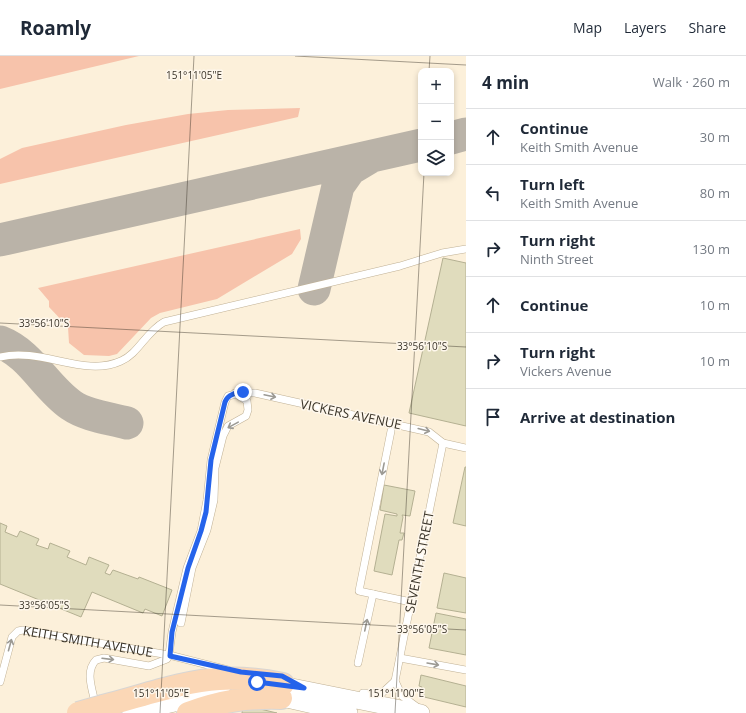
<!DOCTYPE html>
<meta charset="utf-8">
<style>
:root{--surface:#fff;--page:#f6f6f7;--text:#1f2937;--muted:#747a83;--line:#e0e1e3}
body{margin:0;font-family:"Open Sans",sans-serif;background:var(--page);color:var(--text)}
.controls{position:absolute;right:12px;top:12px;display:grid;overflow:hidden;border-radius:8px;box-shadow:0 2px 6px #0003}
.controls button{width:36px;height:36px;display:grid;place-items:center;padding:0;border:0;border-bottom:1px solid var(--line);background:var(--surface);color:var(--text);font:20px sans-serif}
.stop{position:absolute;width:12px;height:12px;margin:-9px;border:3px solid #2563eb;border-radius:50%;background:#fff}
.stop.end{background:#2563eb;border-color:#fff;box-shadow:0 1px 4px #0008}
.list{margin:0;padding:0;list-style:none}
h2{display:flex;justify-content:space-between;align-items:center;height:52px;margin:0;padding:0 16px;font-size:17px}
h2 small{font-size:13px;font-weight:400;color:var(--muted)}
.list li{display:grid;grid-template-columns:26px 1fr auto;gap:12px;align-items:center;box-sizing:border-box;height:56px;padding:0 16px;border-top:1px solid var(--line)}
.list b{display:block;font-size:15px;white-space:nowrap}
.list p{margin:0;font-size:13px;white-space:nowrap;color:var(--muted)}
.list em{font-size:13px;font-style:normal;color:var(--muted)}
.icon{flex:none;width:22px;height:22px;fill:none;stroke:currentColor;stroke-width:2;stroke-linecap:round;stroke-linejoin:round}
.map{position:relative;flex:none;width:466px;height:657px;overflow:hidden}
header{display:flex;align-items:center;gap:24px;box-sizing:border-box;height:56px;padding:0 20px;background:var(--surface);border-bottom:1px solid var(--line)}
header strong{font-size:19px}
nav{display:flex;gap:22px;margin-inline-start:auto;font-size:14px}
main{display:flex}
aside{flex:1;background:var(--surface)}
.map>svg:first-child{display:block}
</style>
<header>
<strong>Roamly</strong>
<nav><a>Map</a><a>Layers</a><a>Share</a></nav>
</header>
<main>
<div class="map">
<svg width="466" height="657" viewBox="0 0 466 657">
<rect width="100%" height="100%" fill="#fef7ec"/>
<path fill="#fcf0da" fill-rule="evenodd" d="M0 0H466V657H0ZM421 15H451V117H421Z"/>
<path fill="#f7c3ab" d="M0 0H139L0 33Z
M300 52 298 61 0 128V103L22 92 126 69 188 58 228 54Z
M300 173 301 183 292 198 217 243 160 257 151 262 117 298 109 300 84 299 69 287 68 271 49 251V245L38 232Z"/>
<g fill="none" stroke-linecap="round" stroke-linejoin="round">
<path stroke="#bab3a8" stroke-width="33" d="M451 82 466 78
M0 184 421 89
M314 233 338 130 350 113 370 101
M0 286C31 298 45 331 71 349 87 360 109 362 127 367"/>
</g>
<path fill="#e0dcbd" stroke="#b4b092" d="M443 202 466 207V370L409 357Z
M465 411H466V470L453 467Z
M384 429 415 435 410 460 402 459 403 461 400 477H404L402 484H399L392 519 374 515 385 458 397 460V458L380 454Z
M0 467 7 470 5 476 17 481 20 475 39 483 36 489 48 493 50 487 70 495 67 501 86 509 89 501 109 509 105 517 110 519 113 514 138 523 139 521 172 534 162 560 145 553 143 557 92 536 81 561 0 528Z
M444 517 466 522V557L437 552Z
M436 557 466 563V599L429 592Z
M421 619 466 630V651L420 640 422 631 419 630Z
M243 649 277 657H242Z"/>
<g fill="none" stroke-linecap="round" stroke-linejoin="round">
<defs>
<g id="service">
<path d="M0 301C42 291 84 322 121 305 138 298 146 276 164 266L400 210 442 197 466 193"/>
<path d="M235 337H255L429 376 443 387 466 392"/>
<path d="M373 538 359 535 391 375"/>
<path d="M400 602 466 614"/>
<path d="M358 607 373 538 411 546"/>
<path id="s1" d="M0 626 12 581 18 575 23 574 169 599 228 614"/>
<path d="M363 637 381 638 395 625"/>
<path d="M94 642C91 630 86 614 96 604L104 602 149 610 167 603 169 599 172 576 187 512 201 475 207 444 211 404 225 346 228 340 236 338 247 345 248 354 246 360 228 370 223 380 215 412 214 444 207 474 192 512 181 567"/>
<path d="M417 651 402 640 395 625 443 387"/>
</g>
<path id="tertiary" d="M272 627 421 657
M269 639 349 657
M173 647 222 630
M131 657 183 645"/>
<path id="trunk" d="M103 650C139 641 183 625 219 623 241 621 262 624 283 628
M188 657C221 645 246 641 281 642"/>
</defs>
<use href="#service" stroke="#c0b195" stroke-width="8"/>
<use href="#tertiary" stroke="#c0b195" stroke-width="18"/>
<use href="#trunk" stroke="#d8d6d4" stroke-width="24"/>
<use href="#service" stroke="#fff" stroke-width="7"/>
<use href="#tertiary" stroke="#fff" stroke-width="17"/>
<use href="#trunk" stroke="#fbd7b6" stroke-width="22"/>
<defs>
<path id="trunk-bridge" d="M78 657 103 650"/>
</defs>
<use href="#trunk-bridge" stroke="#d8d6d4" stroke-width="24" stroke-linecap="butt"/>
<use href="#trunk-bridge" stroke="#fbd7b6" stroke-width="22"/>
</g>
<defs><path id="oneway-shaft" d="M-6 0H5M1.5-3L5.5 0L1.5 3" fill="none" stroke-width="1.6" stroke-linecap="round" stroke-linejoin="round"/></defs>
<g stroke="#9c9a94">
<use href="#oneway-shaft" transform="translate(270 340) rotate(12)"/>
<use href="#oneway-shaft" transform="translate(233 369) rotate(151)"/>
<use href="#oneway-shaft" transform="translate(424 374) rotate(14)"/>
<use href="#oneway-shaft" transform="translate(383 413) rotate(101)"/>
<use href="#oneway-shaft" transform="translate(366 569) rotate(-78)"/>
<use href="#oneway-shaft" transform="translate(10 589) rotate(-75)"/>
<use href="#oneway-shaft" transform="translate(108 603) rotate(7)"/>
<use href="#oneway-shaft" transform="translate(433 608) rotate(10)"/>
</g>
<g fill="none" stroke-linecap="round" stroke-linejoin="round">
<path stroke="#2563eb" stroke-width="5" d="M243 336C236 337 228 338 225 346L211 404 206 456 201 475 188 512 172 576 170 600 241 616 282 620 304 632 257 626"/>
</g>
<path fill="none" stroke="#3a3429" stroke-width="1" stroke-opacity="0.45" d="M295 0 466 9M429 15 430 0M0 267 466 291M0 549 466 574M160 657 194 0M395 657 424 117"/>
<g text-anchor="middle" stroke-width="3" stroke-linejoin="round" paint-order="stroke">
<g font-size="13" fill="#3a3429" stroke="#fef7ec">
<text transform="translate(351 358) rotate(12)" y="5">VICKERS AVENUE</text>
<text transform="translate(419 506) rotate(-79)" y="5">SEVENTH STREET</text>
<text dy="5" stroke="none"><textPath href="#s1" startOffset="126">KEITH SMITH AVENUE</textPath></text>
</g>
</g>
<g font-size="10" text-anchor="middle" fill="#3a3429" stroke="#fef7ec" stroke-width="3" stroke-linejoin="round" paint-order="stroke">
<text x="194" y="23">151°11'05"E</text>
<text x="44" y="271">33°56'10"S</text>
<text x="422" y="294">33°56'10"S</text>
<text x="44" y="553">33°56'05"S</text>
<text x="422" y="577">33°56'05"S</text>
<text x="161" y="641">151°11'05"E</text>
<text x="396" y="641">151°11'00"E</text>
</g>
</svg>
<div class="controls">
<button>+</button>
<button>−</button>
<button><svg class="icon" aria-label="layers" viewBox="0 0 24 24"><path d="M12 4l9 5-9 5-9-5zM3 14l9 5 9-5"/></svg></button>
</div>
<div class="stop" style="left:257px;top:626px"></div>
<div class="stop end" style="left:243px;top:336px"></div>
</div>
<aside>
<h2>4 min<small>Walk · 260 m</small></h2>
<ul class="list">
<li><svg class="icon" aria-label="ahead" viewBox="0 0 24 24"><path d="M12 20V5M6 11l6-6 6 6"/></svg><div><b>Continue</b><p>Keith Smith Avenue</p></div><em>30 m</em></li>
<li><svg class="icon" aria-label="left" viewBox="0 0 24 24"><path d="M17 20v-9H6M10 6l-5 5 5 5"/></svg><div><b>Turn left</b><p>Keith Smith Avenue</p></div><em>80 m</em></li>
<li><svg class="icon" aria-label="right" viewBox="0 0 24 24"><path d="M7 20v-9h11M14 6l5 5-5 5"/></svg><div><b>Turn right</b><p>Ninth Street</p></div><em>130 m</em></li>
<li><svg class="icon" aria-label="ahead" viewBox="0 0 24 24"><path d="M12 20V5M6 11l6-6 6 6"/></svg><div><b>Continue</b></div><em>10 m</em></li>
<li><svg class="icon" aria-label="right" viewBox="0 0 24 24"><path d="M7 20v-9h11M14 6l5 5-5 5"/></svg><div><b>Turn right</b><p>Vickers Avenue</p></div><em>10 m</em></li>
<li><svg class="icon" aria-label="arrive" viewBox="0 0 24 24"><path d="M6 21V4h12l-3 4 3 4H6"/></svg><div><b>Arrive at destination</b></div></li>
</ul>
</aside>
</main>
